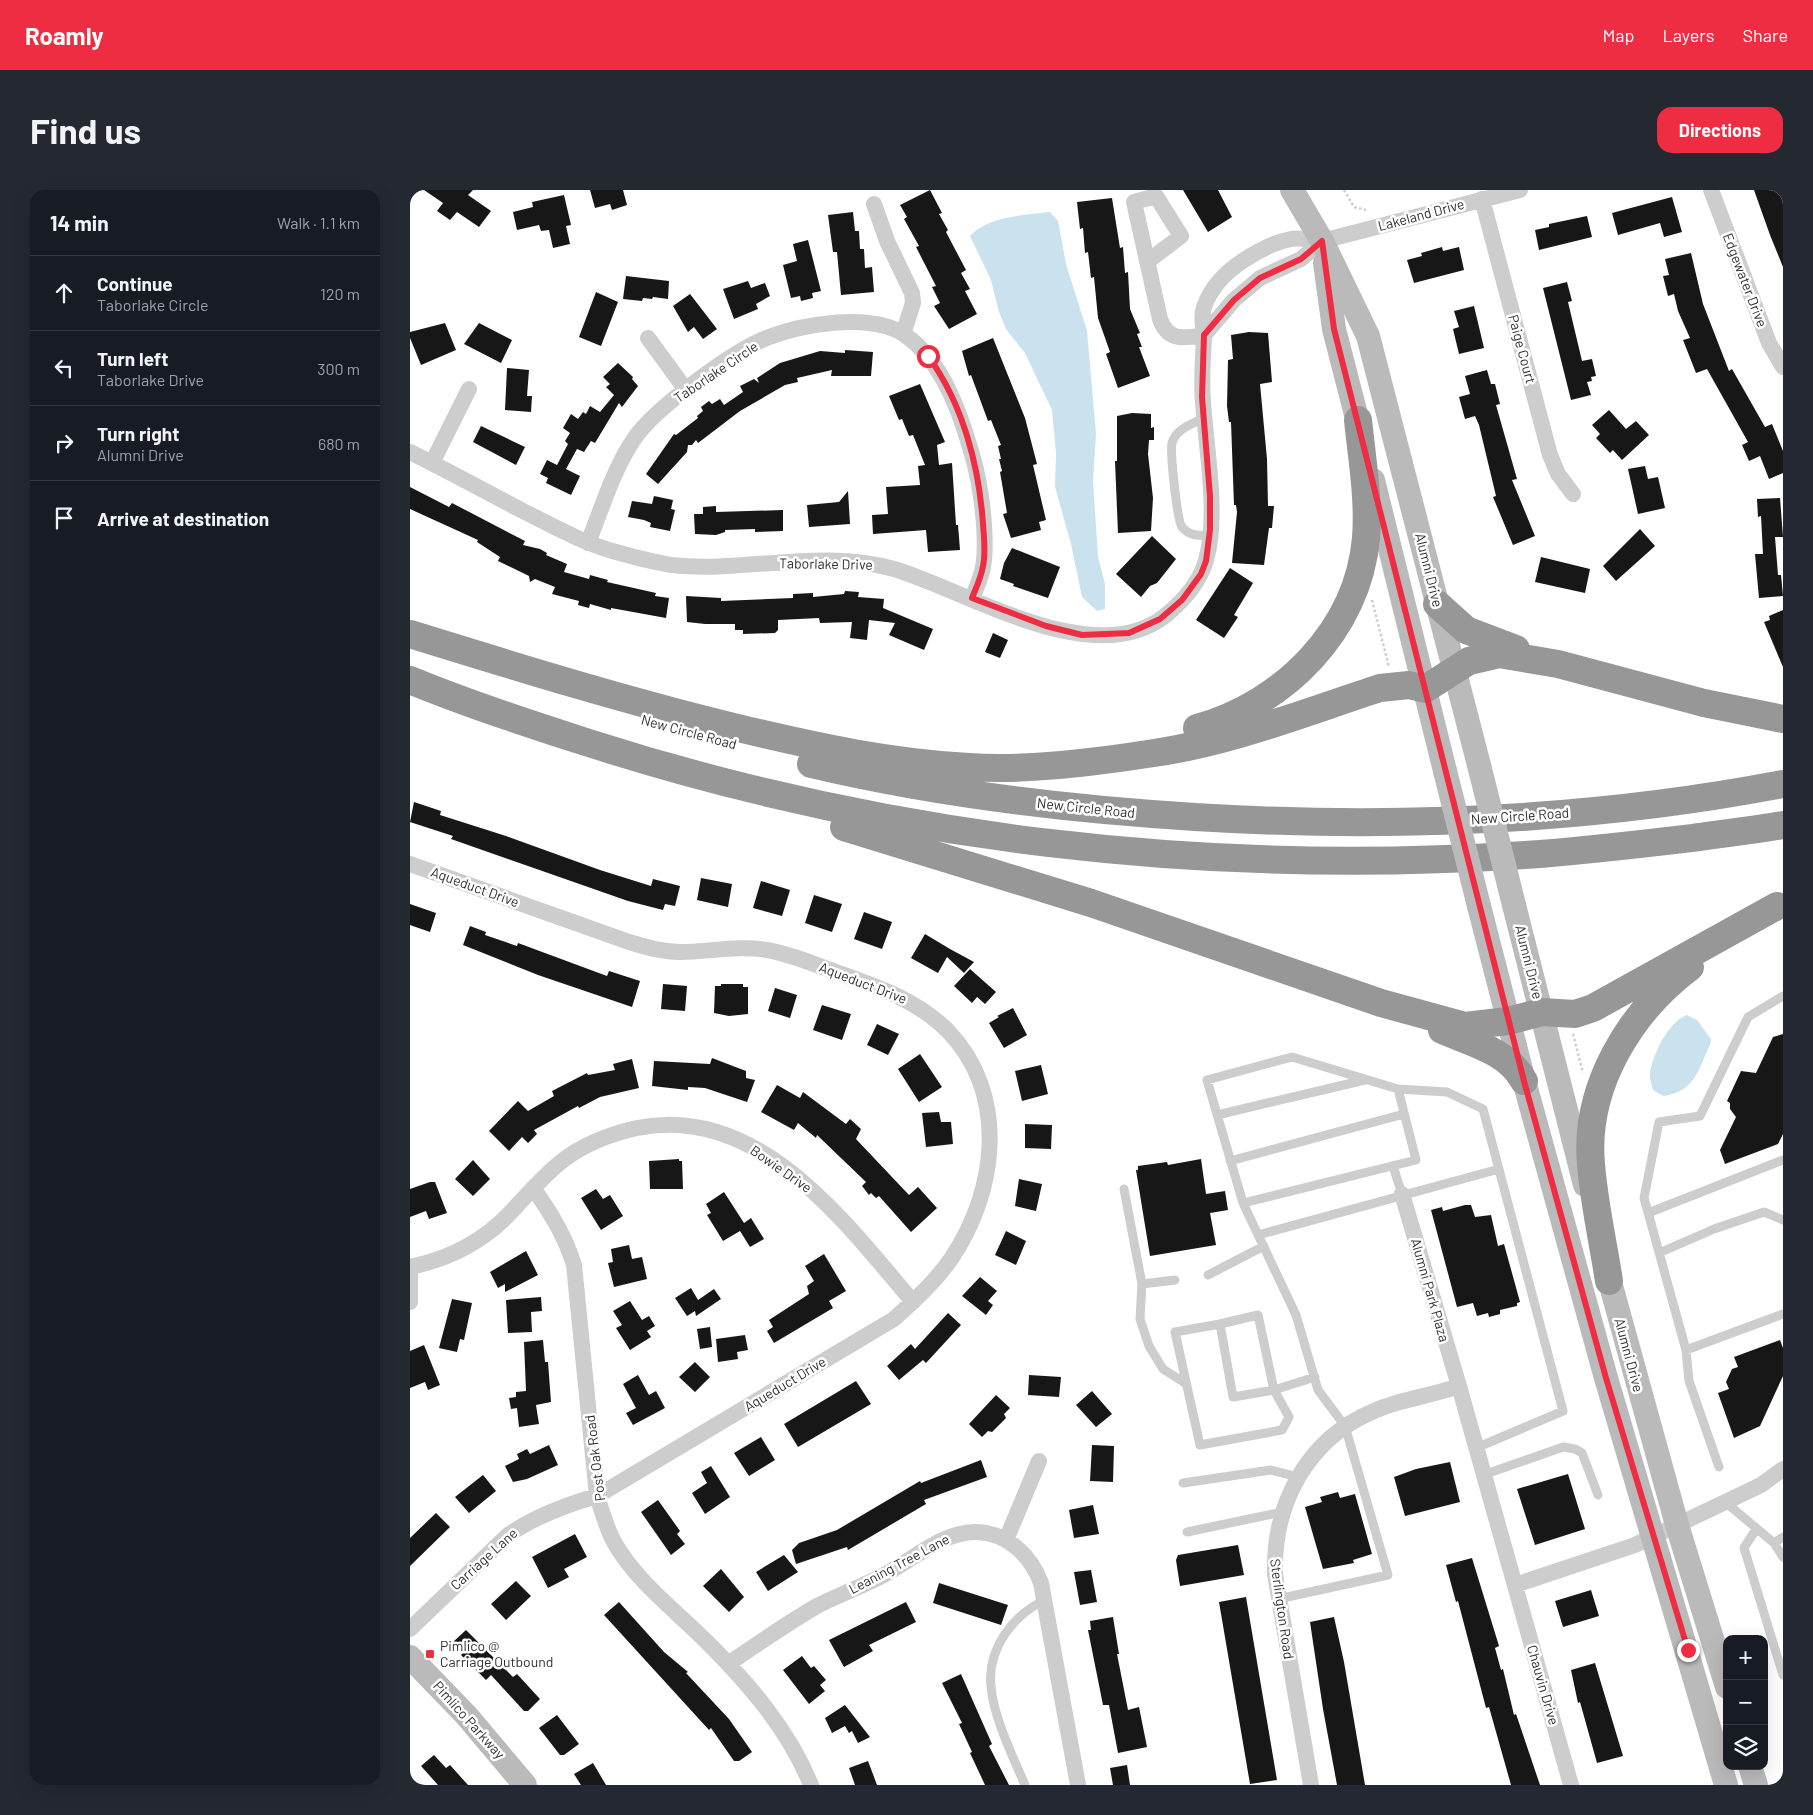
<!DOCTYPE html>
<meta charset="utf-8">
<style>
:root{--surface:#171b24;--page:#242831;--text:#f1f3f6;--muted:#9ea1a6;--line:#363941;--accent:#ee2c42}
body{margin:0;font-family:Barlow,sans-serif;background:var(--page);color:var(--text)}
.controls{position:absolute;right:15px;bottom:15px;display:grid;overflow:hidden;border-radius:10px;box-shadow:0 5px 20px #0002}
.controls button{width:45px;height:45px;display:grid;place-items:center;padding:0;border:0;border-bottom:1px solid var(--line);background:var(--surface);color:var(--text);font:25px sans-serif}
.stop{position:absolute;width:15px;height:15px;margin:-11px;border:4px solid #ee2c42;border-radius:50%;background:#fff}
.stop.end{background:#ee2c42;border-color:#fff;box-shadow:0 1px 5px #0008}
.list{margin:0;padding:0;list-style:none}
h2{display:flex;justify-content:space-between;align-items:center;height:65px;margin:0;padding:0 20px;font-size:21px}
h2 small{font-size:16px;font-weight:400;color:var(--muted)}
.list li{display:grid;grid-template-columns:32px 1fr auto;gap:15px;align-items:center;box-sizing:border-box;height:75px;padding:0 20px;border-top:1px solid var(--line)}
.list b{display:block;font-size:19px;white-space:nowrap}
.list p{margin:0;font-size:16px;white-space:nowrap;color:var(--muted)}
.list em{font-size:16px;font-style:normal;color:var(--muted)}
.icon{flex:none;width:28px;height:28px;fill:none;stroke:currentColor;stroke-width:2;stroke-linecap:round;stroke-linejoin:round}
.map{position:relative;flex:none;width:1373px;height:1595px;overflow:hidden;border-radius:15px}
header{display:flex;align-items:center;gap:30px;box-sizing:border-box;height:70px;padding:0 25px;background:var(--accent);color:#fff}
header strong{font-size:24px}
nav{display:flex;gap:28px;margin-inline-start:auto;font-size:18px}
.intro{display:flex;align-items:center;justify-content:space-between;box-sizing:border-box;height:120px;padding:0 30px}
h1{margin:0;font-size:35px}
.button{padding:12px 22px;border-radius:15px;background:var(--accent);color:#fff;font-size:18px;font-weight:700}
main{display:flex;gap:30px;padding:0 30px}
aside{flex:1;background:var(--surface);border-radius:15px;box-shadow:0 5px 20px #0002}
.map>svg:first-child{display:block}
</style>
<header>
<strong>Roamly</strong>
<nav><a>Map</a><a>Layers</a><a>Share</a></nav>
</header>
<div class="intro"><h1>Find us</h1><a class="button">Directions</a></div>
<main>
<aside>
<h2>14 min<small>Walk · 1.1 km</small></h2>
<ul class="list">
<li><svg class="icon" aria-label="ahead" viewBox="0 0 24 24"><path d="M12 20V5M6 11l6-6 6 6"/></svg><div><b>Continue</b><p>Taborlake Circle</p></div><em>120 m</em></li>
<li><svg class="icon" aria-label="left" viewBox="0 0 24 24"><path d="M17 20v-9H6M10 6l-5 5 5 5"/></svg><div><b>Turn left</b><p>Taborlake Drive</p></div><em>300 m</em></li>
<li><svg class="icon" aria-label="right" viewBox="0 0 24 24"><path d="M7 20v-9h11M14 6l5 5-5 5"/></svg><div><b>Turn right</b><p>Alumni Drive</p></div><em>680 m</em></li>
<li><svg class="icon" aria-label="arrive" viewBox="0 0 24 24"><path d="M6 21V4h12l-3 4 3 4H6"/></svg><div><b>Arrive at destination</b></div></li>
</ul>
</aside>
<div class="map">
<svg width="1373" height="1595" viewBox="0 0 1373 1595">
<rect width="100%" height="100%" fill="#fff"/>
<path fill="#c9e2ee" d="M640 22 648 31 656 74 677 141 686 244 683 291 688 367 695 394V419L687 421 672 407 661 354 645 297 646 263 642 220 615 163 596 139 589 122 581 90 560 46C578 26 614 25 640 22Z
M1277 825 1287 830 1301 849 1300 855C1287 881 1286 901 1253 906L1243 900C1242 895 1239 888 1240 884 1242 865 1259 831 1277 825Z"/>
<path fill="#171717" d="M14 0H63L58 5 81 21 69 37 47 22 40 30 27 21 33 13Z
M180 0H213L217 15 202 20 200 14 185 18Z
M520 0 532 23 529 24 538 40 536 42 556 80 551 83 560 99 555 101 567 124 539 139 524 116 530 113 522 97 526 96 506 57 509 56 494 29 497 27 490 15Z
M773 0H808L822 27 798 42Z
M1344 0H1373V77L1360 45Z
M154 5 161 35 156 36 160 54 143 58 139 40 131 41 129 35 107 40 103 22 123 17 122 12Z
M1262 7 1272 42 1254 47 1250 33 1208 45 1202 23Z
M702 8 710 58 713 57 715 83 718 82 720 119 730 143 727 144 732 157H729L740 186 708 198 696 164 700 162 688 128 684 87 681 88 678 62 675 63 673 38 670 39 667 12Z
M443 22 445 41H449L450 59H454L455 78 462 77 464 102 431 105 427 62H423L418 25Z
M1177 26 1182 47 1129 60 1125 40 1139 37V34Z
M398 50 411 101 402 103 403 108 391 111 390 106 381 108 373 75 387 71 383 54Z
M1032 57 1033 61 1049 57 1054 80 1004 93 997 70 1012 66 1011 63Z
M1281 63 1293 114 1319 181 1322 179 1355 237 1362 234 1373 261V283L1359 289 1350 266 1339 271 1332 255 1338 252 1297 179 1286 183 1273 150 1280 148 1268 121 1264 104 1258 106 1253 86 1259 85 1255 69Z
M216 86 259 91 258 109 243 107 242 109 233 108 232 111 213 109Z
M338 91 341 98 355 93 360 106 346 114 348 119 324 129 313 99Z
M1157 92 1162 111 1158 112 1172 171 1182 169 1186 186 1181 187 1182 191 1177 192 1181 205 1161 210 1133 98Z
M186 102 208 112 191 156 169 147Z
M280 104 307 139 293 149 284 137 278 142 263 116Z
M1064 116 1074 158 1049 164 1043 139 1049 137 1044 121Z
M35 133 46 160 11 175 0 148V142Z
M69 133 102 150 91 173 54 154Z
M839 142 858 143 862 192 850 194 857 269 858 316H864L862 338H859L854 375 822 373 827 322 826 315H824L821 232H819L817 216 818 170 823 169 821 145Z
M583 148 615 228 627 274 623 275 636 330 629 332 631 340 601 348 593 324 597 323 590 282 592 281 589 269H591L588 256 591 255 581 230 578 231 561 185 559 186 552 161Z
M435 160 463 162 461 186H421L422 180 387 188 388 192 375 195 330 221 288 253 286 250 282 255H278L277 262 248 294 236 284 264 244 266 245 288 228 287 226 293 221 291 217 299 211 302 214 310 209 314 215 333 202 330 196 344 189 349 193 347 188 370 173 410 161 435 163Z
M208 173 223 187 222 189 228 196 212 217 209 213 185 253 181 251 174 262 167 259 156 279 170 286 161 305 136 293 138 288 130 284 137 270 147 275 158 254 155 251 160 243 153 238 161 224 168 229 173 222 176 224 180 216 190 222 204 205 196 197 200 194 193 187Z
M97 178 119 180 117 206H122L121 222 95 220Z
M1077 180 1081 194H1085L1090 214 1086 215 1107 289 1102 290 1125 346 1103 355 1083 307 1086 306 1069 235 1065 226 1055 229 1049 207 1060 204 1055 186Z
M510 194 535 252 527 255 529 275 542 273 546 335H548L550 360 518 362 516 340 463 344 462 325 478 324 476 297 510 295 508 276 515 275 503 245 499 246 492 229 489 230 479 206Z
M1199 220 1216 239 1226 231 1239 245 1212 270 1203 260 1200 263 1186 248 1190 244 1182 235Z
M722 223 741 224V238L744 237V250H739L738 264 743 308 741 341 708 343 705 271H707V226Z
M71 236 115 257 106 275 63 252Z
M1235 276 1238 289 1248 287 1255 318 1228 324 1218 279Z
M0 297 39 317 42 313 115 351 113 355 130 359 137 363 136 365 157 374 154 382 179 389 180 385 198 390 197 392 246 403 245 406 259 408 256 428 201 418V420L180 414 179 418 168 415 169 411 142 404 145 397 125 389 120 392 119 386 88 371 90 367 67 352 68 350 0 319Z
M438 301 440 334 399 337 397 315 429 312Z
M244 306 263 310 261 319 265 320 260 341 240 337 241 333 234 330 218 327 222 311 242 314Z
M1370 308 1373 347H1365L1368 385H1371L1373 406 1349 408 1345 364H1353L1351 326 1348 327 1347 309Z
M306 316V322L373 320V341L345 342V339L315 340V342L306 345 285 344 284 324H293V317Z
M1230 339 1245 356 1206 391 1193 376Z
M742 346 766 369 747 393 740 396 731 407 706 384Z
M602 358 650 377 638 408 603 396 604 394 590 389 594 373Z
M1131 367 1180 379 1175 403 1125 392Z
M820 378 843 393 824 425 828 427 814 448 786 430Z
M435 401 449 402 448 407 474 409 473 418 523 439 514 460 479 445 485 433 459 430 457 450 440 448 442 432 410 433 409 428 368 430V440L365 443 333 444V440H325V434H295L277 432 276 406 311 408V411L383 408V404L403 403V407L434 404Z
M1373 420V477L1354 432 1360 430 1359 426Z
M583 443 598 450 590 468 575 462Z
M4 612 31 621 30 625 96 646 190 680 241 696 243 689 270 696 265 716 255 714 253 720 218 711 41 649 43 646 0 632Z
M291 688 322 694 318 717 287 710Z
M351 691 380 700 372 726 343 718Z
M404 705 432 714 422 742 395 733Z
M0 714 26 723 20 742 0 735Z
M454 722 482 732 472 759 444 749Z
M60 736 76 742 75 745 107 756 108 753 197 786 199 781 230 791 222 817 128 785 53 755Z
M515 744 540 759 564 772 554 783 537 767 528 783 501 768Z
M560 779 586 802 575 814 567 807 562 813 544 796Z
M253 794 277 796 275 821 251 819Z
M311 794H333V797H338V824L319 826 304 823 305 796H311Z
M365 798 387 805 380 828 358 821Z
M412 815 441 824 432 850 403 840Z
M603 818 617 845 594 858 579 833 589 827 587 826Z
M467 834 489 844 478 865 457 855Z
M1373 844V944L1368 954 1315 974 1310 960 1326 927 1320 919V913L1317 911 1331 881 1346 883 1363 847Z
M510 864 532 897 509 912 488 879Z
M302 868 336 881V888L345 890 337 912 295 898 278 897V900L242 896 244 871 300 874Z
M222 869 229 898 190 907 169 918 168 916 124 940 127 944 118 953 112 947 99 961 79 941 108 911 118 921 144 906 142 901 177 883 178 885 205 880 203 874Z
M631 875 638 904 612 911 605 881Z
M367 895 390 908 393 902 436 934 440 929 451 939 446 949 499 1005 508 997 527 1018 501 1042 469 1006 466 1008 461 1003 459 1005 452 996 456 992 407 945 406 948 388 933 384 940 351 922Z
M529 922 531 932H541L543 954 516 957 512 923Z
M615 934 642 935 641 959 615 958Z
M269 969V971H272L273 999H240L239 971Z
M791 969 796 1004 815 1001 818 1020 800 1023 806 1055 740 1066 726 980H728V976L757 972 758 975Z
M63 970 80 989 63 1006 45 989Z
M609 989 632 994 626 1021 605 1016Z
M20 992H25L37 1023 19 1029 16 1021 0 1027V999Z
M186 999 193 1009 200 1005 213 1026 191 1040 171 1008Z
M314 1002 334 1033 341 1028 354 1049 340 1057 330 1041 313 1051 297 1025 301 1023 296 1014Z
M1055 1015H1061L1065 1027 1081 1025 1088 1056 1094 1054 1110 1112 1107 1113V1116L1090 1120V1124L1079 1127 1078 1123 1067 1126 1063 1113 1047 1117 1021 1020 1032 1017 1033 1021Z
M596 1041 616 1051 606 1075 585 1065Z
M219 1055 222 1069 232 1067 237 1089 204 1097 198 1073 203 1072 201 1059Z
M116 1061 128 1085 95 1102V1094L88 1098 80 1082Z
M414 1064 436 1101 419 1111 423 1118 364 1153 357 1141 363 1137 359 1130 399 1104 397 1096 404 1091 395 1076Z
M570 1087 587 1101 578 1111 583 1115 576 1125 552 1106Z
M281 1098 288 1110 304 1099 311 1109 286 1126 285 1121 277 1126 265 1108Z
M131 1107 132 1121 121 1122 122 1142 98 1143 96 1110Z
M42 1109 62 1113 54 1150 50 1149 47 1162 29 1158Z
M220 1111 232 1130 239 1126 245 1136 237 1141 241 1147 220 1160 206 1138 212 1135 203 1121Z
M538 1123 551 1135 516 1173 513 1170 489 1190 477 1176 501 1154 505 1159Z
M300 1137 302 1157 290 1159 287 1139Z
M335 1145 338 1160 327 1162 328 1169 308 1172 306 1149Z
M133 1150 135 1172H138L141 1212 126 1215 129 1234 109 1237 107 1218 101 1219 99 1208 106 1207V1202L116 1201 114 1152Z
M1370 1150 1373 1158V1186L1350 1236 1324 1248 1308 1203 1319 1199 1316 1192 1322 1179 1328 1177 1324 1167Z
M14 1155 30 1195 18 1200 15 1192 0 1198V1161Z
M285 1172 300 1187 285 1202 269 1187Z
M228 1185 239 1205 246 1201 255 1218 223 1235 216 1223 226 1218 213 1194Z
M619 1185 651 1187 649 1207 618 1205Z
M446 1191 461 1214 388 1257 374 1234Z
M682 1201 702 1224 686 1237 666 1215Z
M586 1205 600 1218 594 1224 596 1228 582 1242 578 1241 572 1247 559 1234Z
M351 1247 365 1270 339 1286 324 1263Z
M139 1255 148 1275 117 1289 103 1292 95 1276 109 1269 107 1264 117 1259 120 1264Z
M682 1255 704 1256 703 1292 680 1291Z
M571 1270 577 1287 514 1310 516 1314 438 1360 437 1357 386 1374 382 1360 389 1353 427 1340 510 1291 511 1293Z
M1040 1272 1050 1312 995 1326 984 1287 1006 1279Z
M301 1276 320 1307 295 1324 282 1303 297 1293 291 1282Z
M1158 1284 1175 1339 1125 1355 1107 1299Z
M73 1285 86 1301 59 1323 45 1307Z
M928 1302 930 1308 945 1304 962 1364 943 1370 944 1373 913 1379 895 1317 912 1312 910 1307Z
M248 1310 270 1341 267 1344 275 1354 261 1365 231 1322Z
M683 1315 689 1344 664 1348 659 1320Z
M26 1323 40 1337 0 1376V1348Z
M165 1344 177 1367 154 1379 159 1387 138 1398 122 1367Z
M828 1355 834 1385 770 1396 766 1370 768 1365Z
M374 1365 388 1382 358 1401 346 1382Z
M1062 1368 1089 1456 1085 1458 1091 1480 1093 1479 1104 1525 1106 1524 1130 1595H1101L1079 1517 1076 1518 1048 1411 1046 1412 1036 1375Z
M311 1379 334 1407 319 1422 293 1396Z
M681 1380 687 1412 670 1415 664 1382Z
M106 1391 121 1406 96 1430 81 1414Z
M529 1393 598 1415 591 1435 523 1413Z
M1181 1400 1189 1426 1153 1437 1145 1411Z
M836 1407 867 1590 840 1594 809 1412Z
M209 1412 254 1462 278 1482 276 1483 319 1529 342 1562 329 1571H324L301 1538 299 1540 194 1425Z
M496 1412 506 1432 459 1455 463 1461 434 1477 419 1450Z
M703 1427 709 1464H707L718 1520 729 1517 737 1557 708 1563 699 1515H693L678 1440H681L680 1431Z
M924 1427 934 1472 955 1595H927L913 1519 900 1432Z
M56 1440 103 1487 107 1484 130 1509 118 1521H114L81 1485 76 1490 51 1465 54 1462 43 1452Z
M392 1466 401 1478 404 1476 416 1490 410 1495 415 1501 399 1514 373 1480Z
M1185 1473 1213 1566 1187 1573 1170 1512 1168 1513 1161 1480Z
M551 1484 582 1554 579 1556 599 1595H575L560 1563 562 1562 549 1534 552 1533 532 1493Z
M435 1515 460 1547 448 1553 442 1541 439 1543 435 1536 422 1543 415 1528Z
M147 1525 169 1554 154 1565H150L129 1538Z
M24 1565 36 1578 40 1575 58 1595H28L11 1576Z
M458 1571 467 1595H445L439 1578Z
M183 1573 196 1595H171L164 1584Z
M717 1575 720 1595H703L700 1578Z"/>
<g fill="none" stroke-linecap="round" stroke-linejoin="round">
<path stroke="#cdcdcd" stroke-width="2.5" stroke-dasharray="2.5 2.5" stroke-linecap="butt" d="M934 0 944 17 956 20
M962 410 979 477
M1163 844 1173 883"/>
<path stroke="#cdcdcd" stroke-width="9" d="M794 228C782 234 766 239 762 253 760 261 767 331 772 337 779 346 790 346 800 345
M1373 806 1338 827 1290 926 1249 932 1234 1008 1276 1160 1373 1124
M807 925 955 890
M820 971 994 924
M983 976 992 1004
M714 999 732 1094 730 1129 739 1156 753 1179 775 1193
M833 1013 1006 970 988 899
M1238 1023 1373 970
M848 1045 1089 979
M1249 1063 1304 1039 1354 1022 1373 1030
M798 1085 854 1056
M732 1094 765 1090
M810 1134 848 1125 864 1200 879 1227 872 1240 790 1255 765 1142 810 1134 823 1207 864 1200 905 1187
M1276 1160 1279 1191 1309 1277
M1073 1285 1153 1257 1165 1259 1172 1263 1188 1305
M773 1293 861 1280 888 1287
M1314 1311 1364 1353 1373 1367
M1346 1339 1334 1358 1373 1485
M777 1342 872 1322
M1364 1353 1373 1347
M868 1409 978 1385 935 1236 908 1200 886 1125 833 1013 797 890 882 867 988 899 1037 902 1073 919 1153 1221 1066 1258
M615 1595C603 1567 583 1526 581 1496 577 1459 603 1425 635 1410"/>
<path stroke="#cdcdcd" stroke-width="16" d="M1301 0 1359 153 1373 177
M1072 9 1140 265 1148 284 1163 304
M464 14 477 51 502 103 503 113 493 144
M737 72 771 46 746 6 724 12 750 129C758 152 774 148 794 145L824 110 850 88 891 69 912 51
M238 148 276 200
M0 262C38 281 75 301 113 321 143 336 173 353 206 362 224 367 243 372 262 375 335 383 412 358 484 379 558 401 683 482 755 426 772 412 790 392 796 370 809 326 796 258 793 212 791 190 793 169 794 148 794 137 790 129 794 117 801 97 817 81 834 70 848 61 865 52 881 49 890 47 903 50 912 51L1110 0
M22 273 59 199
M178 353C192 318 203 280 224 249 244 219 324 160 359 147 394 134 461 122 495 145 533 171 551 225 563 268 571 295 578 349 573 377 571 388 566 398 562 409
M0 674 219 752C236 757 252 762 270 762 299 762 328 755 357 760 381 764 403 774 426 782 467 797 506 809 538 841 599 905 587 1001 541 1069 525 1092 505 1110 484 1129L187 1306C155 1315 126 1326 98 1345L0 1439
M123 998C141 1023 155 1046 164 1075L187 1306C192 1321 196 1337 204 1352 226 1391 265 1420 297 1452 338 1493 379 1540 401 1595
M992 1004 1049 1196 1161 1595
M0 1077C39 1069 74 1051 101 1022 117 1005 133 986 152 971 174 954 200 944 227 938 348 913 434 1031 503 1112
M0 1083V1112
M596 1350 629 1271
M1105 1395 1225 1355 1351 1295 1373 1279
M318 1474C347 1454 376 1434 407 1416 428 1405 451 1397 472 1386 502 1371 532 1341 567 1342 598 1343 621 1366 631 1393L668 1595
M901 1595 865 1384C863 1314 897 1249 964 1221 991 1209 1021 1206 1049 1196"/>
<path stroke="#bababa" stroke-width="24" d="M882 0 912 51 958 146 1070 579
M915 73 924 139 952 248
M963 290 1035 581
M1104 715 1175 995
M1069 716 1114 891 1196 1188 1316 1595
M1195 1074 1267 1335 1317 1497
M0 1467 56 1525 115 1595
M1340 1576 1346 1595"/>
<path stroke="#979797" stroke-width="28" d="M1027 414 1056 440 1106 459
M0 444C110 478 220 512 332 539 407 557 482 573 559 577 618 581 685 572 744 563 821 552 896 522 970 498L999 495 1015 499 1059 471 1089 464 1148 474 1294 513 1373 529
M0 490C58 514 119 534 179 553 482 650 798 686 1115 665 1173 661 1231 654 1290 647 1317 643 1345 640 1373 635
M787 538C874 514 948 440 956 348 959 309 952 269 948 230
M401 574C527 604 656 619 785 627 982 639 1180 631 1373 594
M434 637 681 713 971 813 1055 836 1098 831 1132 822 1165 824 1183 818 1367 716
M1032 840C1062 853 1098 861 1114 891
M1199 1091C1193 1052 1184 1013 1181 974 1174 897 1220 822 1280 777"/>
<path stroke="#bababa" stroke-width="24" d="M1070 579 1104 715
M1035 581 1069 716"/>
</g>
<g fill="none" stroke-linecap="round" stroke-linejoin="round">
<path stroke="#ee2c42" stroke-width="6" d="M518 166C553 214 569 276 573 334 574 348 576 363 573 376 571 388 566 398 562 408L636 436 672 445 719 443 750 429 772 410 791 384 796 371 800 340V306L792 207 794 145 824 110 850 88 891 69 912 51 924 139 1114 891 1196 1188 1278 1460"/>
</g>
<rect fill="#ee2c42" stroke="#fff" stroke-width="2" x="15" y="1459" width="10" height="10" rx="2.5"/>
<g text-anchor="middle" stroke-width="5" stroke-linejoin="round" paint-order="stroke">
<g font-size="14" fill="#303030" stroke="#fff">
<text transform="translate(1011 25) rotate(-15)" y="5">Lakeland Drive</text>
<text transform="translate(1335 90) rotate(69)" y="5">Edgewater Drive</text>
<text transform="translate(1112 159) rotate(75)" y="5">Paige Court</text>
<text transform="translate(306 182) rotate(-34)" y="5">Taborlake Circle</text>
<text transform="translate(416 374) rotate(1)" y="5">Taborlake Drive</text>
<text transform="translate(1019 380) rotate(76)" y="5">Alumni Drive</text>
<text transform="translate(279 542) rotate(15)" y="5">New Circle Road</text>
<text transform="translate(676 618) rotate(6)" y="5">New Circle Road</text>
<text transform="translate(1110 626) rotate(-4)" y="5">New Circle Road</text>
<text transform="translate(65 697) rotate(20)" y="5">Aqueduct Drive</text>
<text transform="translate(1119 772) rotate(76)" y="5">Alumni Drive</text>
<text transform="translate(453 793) rotate(21)" y="5">Aqueduct Drive</text>
<text transform="translate(371 979) rotate(35)" y="5">Bowie Drive</text>
<text transform="translate(1020 1100) rotate(74)" y="5">Alumni Park Plaza</text>
<text transform="translate(1219 1165) rotate(75)" y="5">Alumni Drive</text>
<text transform="translate(375 1194) rotate(-31)" y="5">Aqueduct Drive</text>
<text transform="translate(185 1268) rotate(-97)" y="5">Post Oak Road</text>
<text transform="translate(74 1369) rotate(-42)" y="5">Carriage Lane</text>
<text transform="translate(489 1374) rotate(-28)" y="5">Leaning Tree Lane</text>
<text transform="translate(872 1419) rotate(82)" y="5">Sterlington Road</text>
<text transform="translate(1133 1495) rotate(74)" y="5">Chauvin Drive</text>
<text transform="translate(59 1530) rotate(48)" y="5">Pimlico Parkway</text>
</g>
<g font-size="14" fill="#303030" stroke="#fff" text-anchor="start">
<text x="30" y="1461">Pimlico @<tspan x="30" dy="16">Carriage Outbound</tspan></text>
</g>
</g>
</svg>
<div class="controls">
<button>+</button>
<button>−</button>
<button><svg class="icon" aria-label="layers" viewBox="0 0 24 24"><path d="M12 4l9 5-9 5-9-5zM3 14l9 5 9-5"/></svg></button>
</div>
<div class="stop" style="left:518px;top:166px"></div>
<div class="stop end" style="left:1278px;top:1460px"></div>
</div>
</main>
